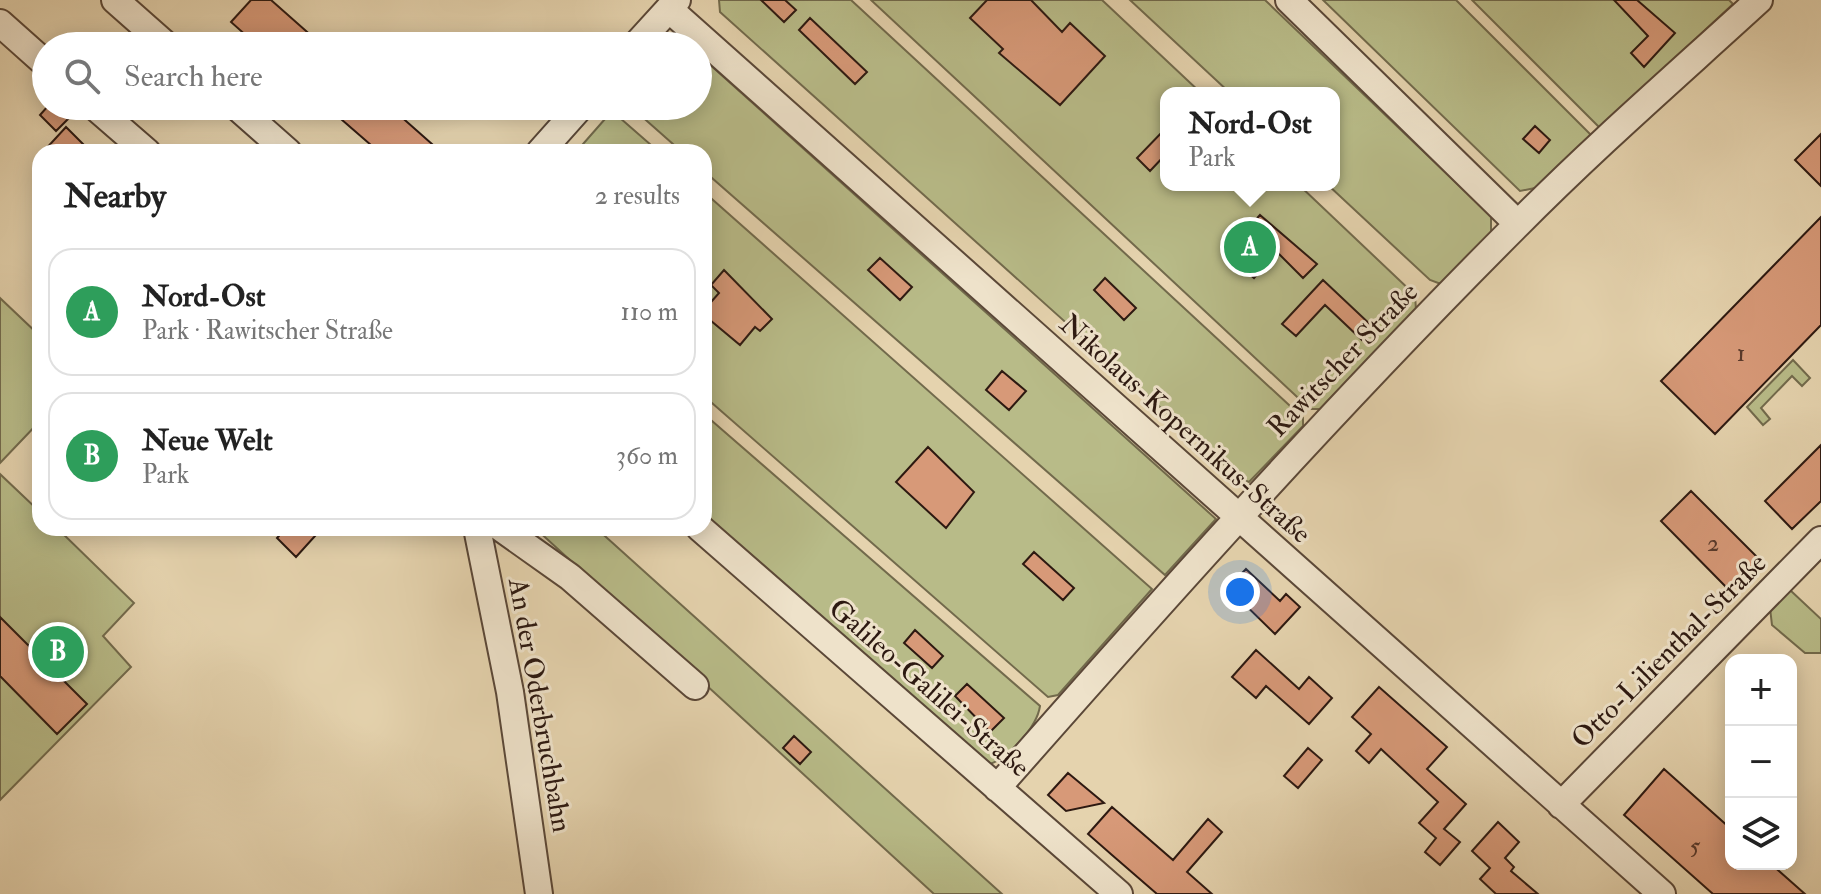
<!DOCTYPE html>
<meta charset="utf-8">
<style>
:root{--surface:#fff;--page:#f2f2f2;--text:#222;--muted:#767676;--line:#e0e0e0;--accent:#0f766e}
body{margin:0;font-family:"IM FELL Double Pica",serif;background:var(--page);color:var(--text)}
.controls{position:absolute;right:24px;bottom:24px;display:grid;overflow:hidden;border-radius:16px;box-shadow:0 4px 20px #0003}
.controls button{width:72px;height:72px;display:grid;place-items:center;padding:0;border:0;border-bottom:2px solid var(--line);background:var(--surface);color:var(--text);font:40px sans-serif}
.you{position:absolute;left:1240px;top:592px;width:28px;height:28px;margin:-20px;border:6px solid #fff;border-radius:50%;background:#1a73e8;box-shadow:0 0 0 12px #1a73e833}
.badge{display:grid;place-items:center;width:52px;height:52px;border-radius:50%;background:var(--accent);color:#fff;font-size:26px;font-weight:700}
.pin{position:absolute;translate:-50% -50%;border:4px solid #fff;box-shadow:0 2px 8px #0006}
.popup{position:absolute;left:1160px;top:87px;width:180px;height:104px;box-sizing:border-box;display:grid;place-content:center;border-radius:16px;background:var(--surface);filter:drop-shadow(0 2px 6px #0005);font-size:26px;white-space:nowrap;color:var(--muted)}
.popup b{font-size:30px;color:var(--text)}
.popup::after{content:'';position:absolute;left:50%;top:100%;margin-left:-16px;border:16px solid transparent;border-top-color:var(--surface)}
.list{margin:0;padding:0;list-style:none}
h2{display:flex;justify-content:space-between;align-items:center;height:104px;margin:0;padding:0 32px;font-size:34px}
h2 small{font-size:26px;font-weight:400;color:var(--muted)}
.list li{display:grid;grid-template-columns:52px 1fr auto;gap:24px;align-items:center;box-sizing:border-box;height:128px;margin:0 16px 16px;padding:0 16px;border:2px solid var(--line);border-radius:24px}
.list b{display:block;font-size:30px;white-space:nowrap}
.list p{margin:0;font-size:26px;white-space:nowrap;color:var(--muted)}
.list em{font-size:26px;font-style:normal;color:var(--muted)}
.icon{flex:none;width:44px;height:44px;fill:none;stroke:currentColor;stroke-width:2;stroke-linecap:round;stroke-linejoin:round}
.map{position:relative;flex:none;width:1821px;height:894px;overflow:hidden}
.search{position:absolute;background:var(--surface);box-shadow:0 4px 20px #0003;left:32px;top:32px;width:680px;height:88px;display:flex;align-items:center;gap:20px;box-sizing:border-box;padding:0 28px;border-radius:44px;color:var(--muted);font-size:30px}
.panel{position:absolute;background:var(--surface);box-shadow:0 4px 20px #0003;left:32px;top:144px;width:680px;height:392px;border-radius:24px}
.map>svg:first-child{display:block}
</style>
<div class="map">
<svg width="1821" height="894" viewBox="0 0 1821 894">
<rect width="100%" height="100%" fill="#e5d3ae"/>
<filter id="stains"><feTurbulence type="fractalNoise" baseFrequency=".0025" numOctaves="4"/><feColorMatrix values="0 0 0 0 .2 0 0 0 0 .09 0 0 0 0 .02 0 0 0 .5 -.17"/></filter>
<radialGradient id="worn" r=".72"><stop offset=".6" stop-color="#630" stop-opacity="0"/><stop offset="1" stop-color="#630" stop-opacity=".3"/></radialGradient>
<path fill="#b8bb88" stroke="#726a4c" stroke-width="2" d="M719 0H851L1303 418V426L1249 482 1239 478 720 12Z
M871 0H1102L1201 93H1166V185H1299L1415 295 1416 310 1320 409H1310Z
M1130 0H1265L1491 216V233L1441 284 1430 280 1328 185H1334V93H1230Z
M1323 0H1456L1592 136 1535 188 1520 191Z
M1472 0H1729L1733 4 1600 128Z
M698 54 1216 519 1165 575 704 171V152H682L630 106H698Z
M612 111 659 152H576Z
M704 192 1152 589 1058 695 1048 697 704 396Z
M0 298 40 336V421L0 463Z
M1793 360 1810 378 1802 386 1792 376 1761 408 1770 419 1763 425 1747 407Z
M704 414 1040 706C1037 727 1007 761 986 765L704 522Z
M0 474 40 512V528H57L134 603 103 636 131 667 0 800Z
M535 528H596L1002 894H934Z
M1790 590 1821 619V653H1805L1772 625 1770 608Z"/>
<path fill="#d79978" stroke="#2d1911" stroke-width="2" d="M251 0H271L323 46H258L231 22Z
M761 0H785L796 10 784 22Z
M987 0H1031L1062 32 1070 23 1105 56 1060 105 999 53 1003 49 970 18Z
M1614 0H1637L1675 33 1644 67 1631 53 1648 36Z
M810 18 867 72 855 84 799 30Z
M48 106H78L79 108 56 131 40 115Z
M326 106H389L441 152H379Z
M1535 126 1550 140 1539 153 1523 139Z
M66 127 91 152H43Z
M1166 128V154L1150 171 1137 158Z
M1821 134V186L1795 160Z
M1260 215 1317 264 1303 278 1277 252 1254 278 1236 262 1259 235 1250 226Z
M1821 217V325L1715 434 1661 381Z
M880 258 912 287 900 300 868 270Z
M724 270 772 319 760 331 755 327 740 345 704 315V310L719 293 711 285Z
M1105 278 1136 308 1124 320 1094 290Z
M1323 280 1374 328 1362 340 1325 305 1296 336 1282 324Z
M1002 371 1026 391 1009 410 986 390Z
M1821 445V501L1792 529 1765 501Z
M928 447 974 492 946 528 896 482Z
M1691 491 1760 560 1729 590 1661 521Z
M286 528H307L315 536 296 557 277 538Z
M1034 552 1074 588 1063 600 1023 564Z
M1246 569 1280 601 1286 594 1300 607 1275 634 1228 588Z
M0 617 87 704 57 734 0 676Z
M915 630 943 656 932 668 904 643Z
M1256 650 1299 689 1309 677 1332 698 1309 724 1266 686 1256 698 1232 677Z
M967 684 1004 718 990 732 955 696Z
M1379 687 1447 747 1427 769 1466 804 1444 829 1460 842 1440 865 1425 852 1436 838 1419 823 1438 802 1381 749 1369 763 1356 751 1371 734 1352 717Z
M794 736 811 752 800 764 783 748Z
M1308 748 1322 760 1298 788 1284 776Z
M1664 769 1731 829V864H1771L1805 894H1713L1624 815Z
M1068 773 1104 803 1066 811 1048 795Z
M1112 807 1173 860 1208 819 1222 832 1187 872 1212 894H1157L1112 855 1088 834Z
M1498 822 1519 842 1505 858 1514 867 1511 871 1538 894H1496L1480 879 1490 868 1472 851Z"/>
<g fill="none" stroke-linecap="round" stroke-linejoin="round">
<defs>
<path id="minor" d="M115 0 167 46
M1289 0 1518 224
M669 9 1662 894
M0 23 46 64
M635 46 677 0
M94 106 147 152
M236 106 288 152
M540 152 581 106
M477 528 510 692 539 894
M501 528 570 577 695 686
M700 528 1119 894
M997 788C1165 597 1335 407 1515 227 1593 148 1677 75 1759 0
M1561 805 1821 540"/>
</defs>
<use href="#minor" stroke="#5b4838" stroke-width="30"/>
<use href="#minor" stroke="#eee2ca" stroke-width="26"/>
</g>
<g text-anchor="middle" stroke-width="6" stroke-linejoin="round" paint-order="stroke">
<g font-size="24" fill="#58392b">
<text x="1741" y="361">1</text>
<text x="1713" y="551">2</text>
<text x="1695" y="854">5</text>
</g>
<g font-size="28" fill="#2d1911" stroke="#eee2ca">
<text transform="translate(1342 359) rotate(-46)" y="10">Rawitscher Straße</text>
<text transform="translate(1186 428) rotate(42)" y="10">Nikolaus-Kopernikus-Straße</text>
<text transform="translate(1668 650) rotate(-45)" y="10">Otto-Lilienthal-Straße</text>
<text transform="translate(930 687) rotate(41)" y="10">Galileo-Galilei-Straße</text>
<text transform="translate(541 705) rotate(80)" y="10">An der Oderbruchbahn</text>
</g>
</g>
<rect width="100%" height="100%" filter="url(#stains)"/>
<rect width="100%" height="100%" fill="url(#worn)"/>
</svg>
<div class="controls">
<button>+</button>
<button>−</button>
<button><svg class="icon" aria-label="layers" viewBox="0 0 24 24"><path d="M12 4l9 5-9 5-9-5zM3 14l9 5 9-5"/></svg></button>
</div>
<div class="you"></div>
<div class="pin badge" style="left:1250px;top:247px;background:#2e9e5b">A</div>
<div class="popup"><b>Nord-Ost</b>Park</div>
<div class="pin badge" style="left:58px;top:652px;background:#2e9e5b">B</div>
<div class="search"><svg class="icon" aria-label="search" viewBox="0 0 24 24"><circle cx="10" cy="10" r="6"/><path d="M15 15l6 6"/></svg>Search here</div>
<section class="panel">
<h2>Nearby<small>2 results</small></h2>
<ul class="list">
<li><span class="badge" style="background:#2e9e5b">A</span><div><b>Nord-Ost</b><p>Park · Rawitscher Straße</p></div><em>110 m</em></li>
<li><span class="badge" style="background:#2e9e5b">B</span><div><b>Neue Welt</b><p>Park</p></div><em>360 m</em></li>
</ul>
</section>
</div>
